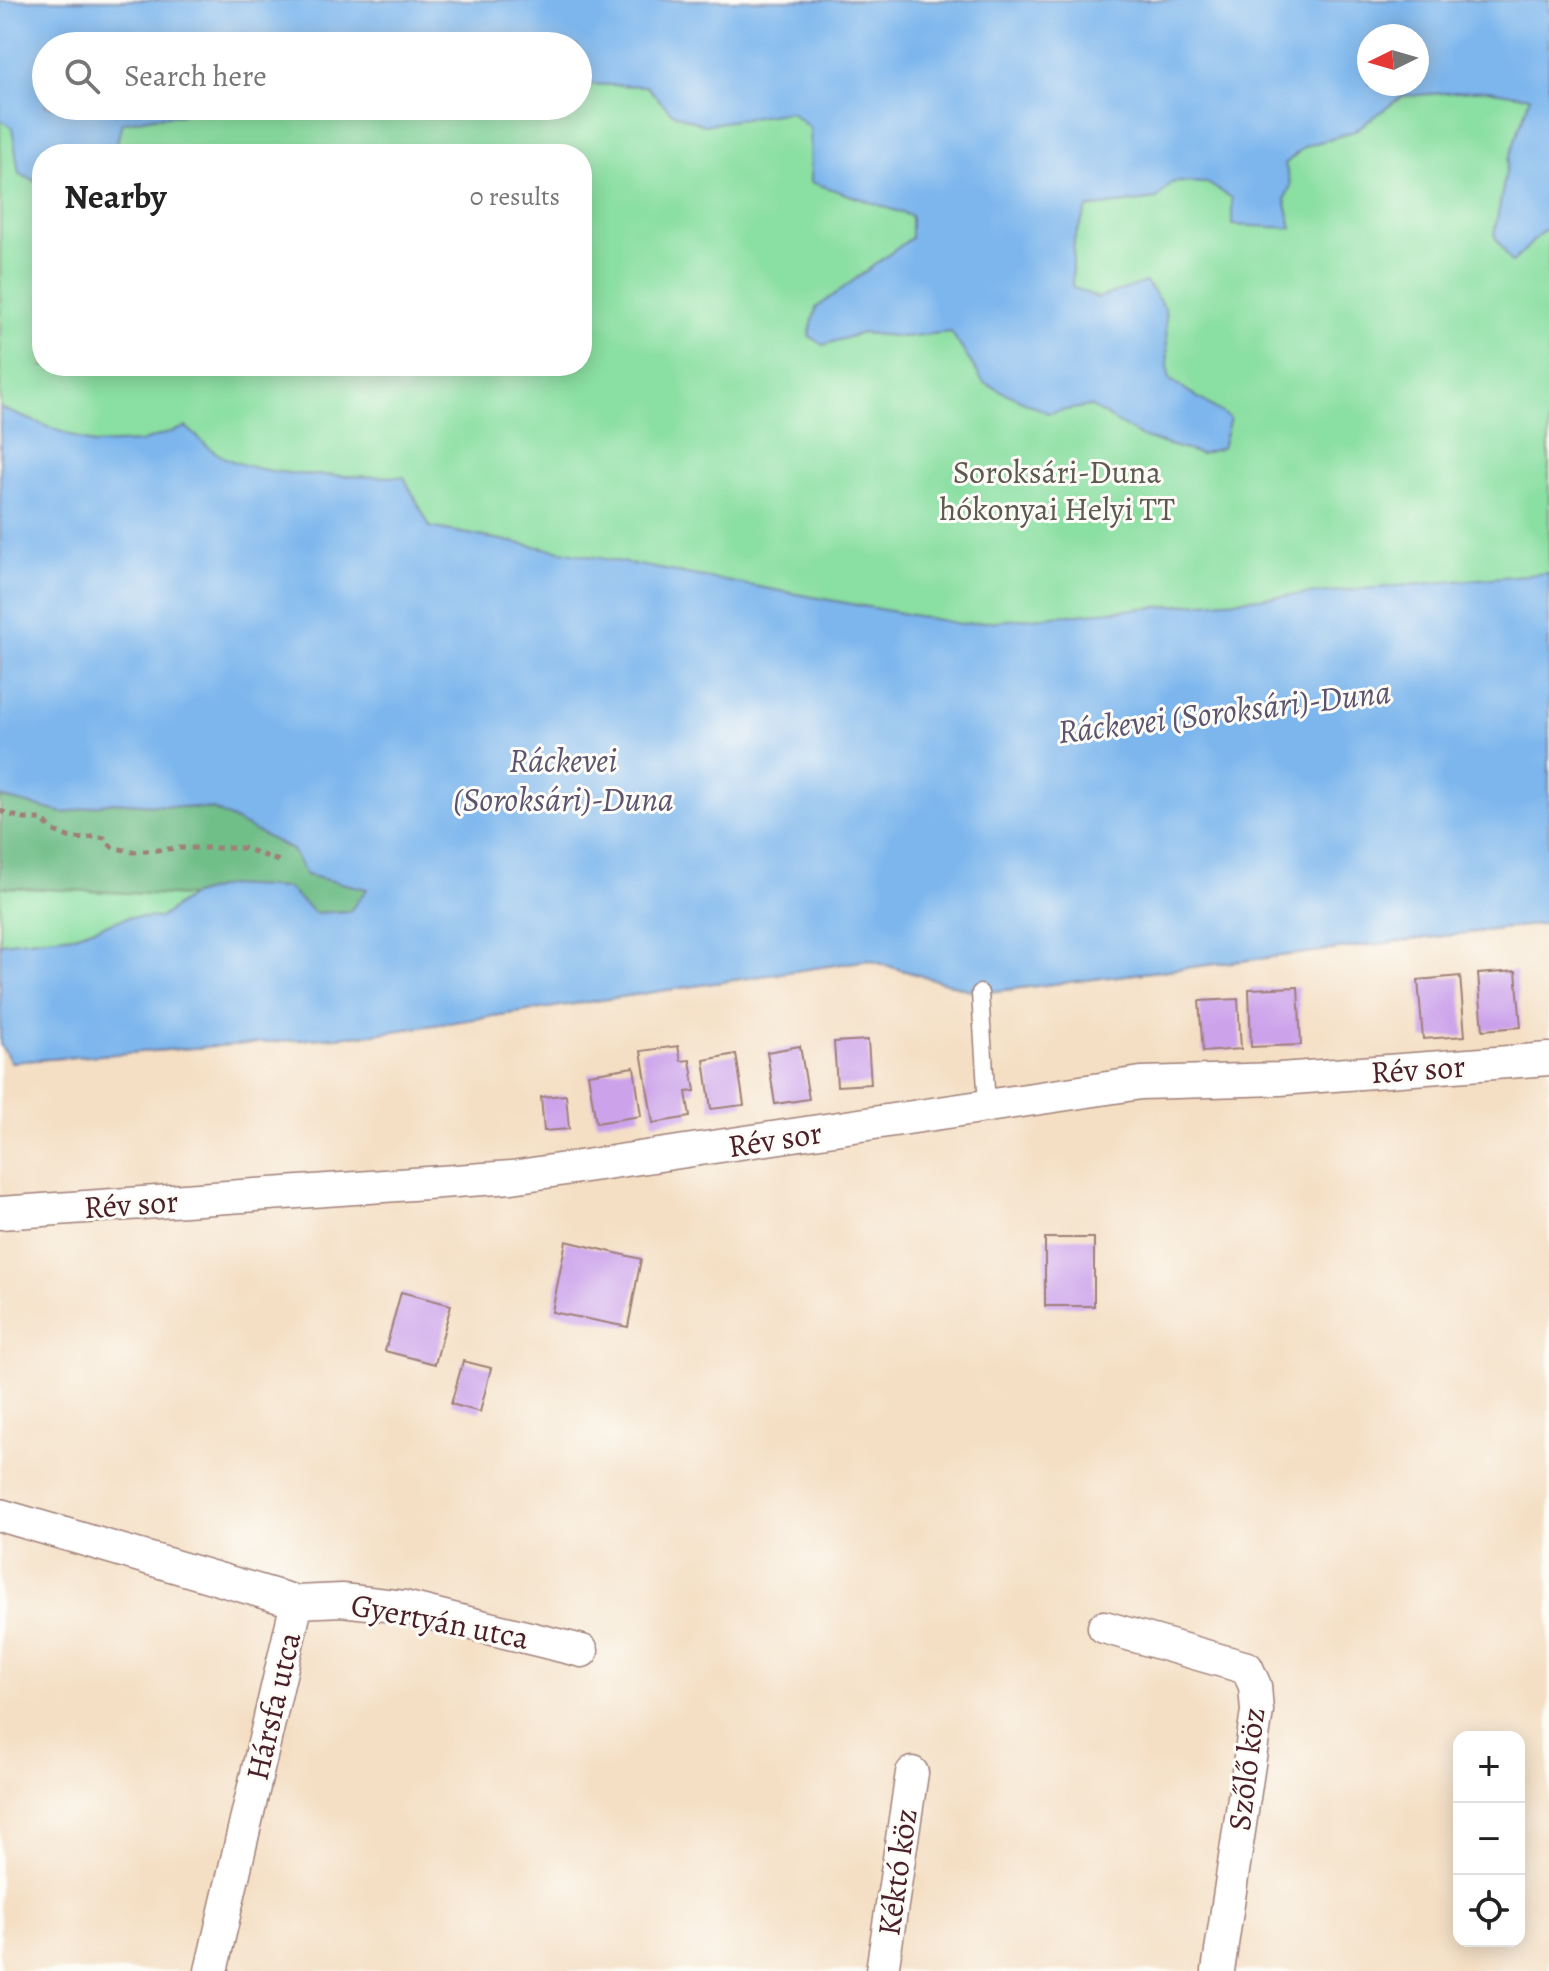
<!DOCTYPE html>
<meta charset="utf-8">
<style>
:root{--surface:#fff;--page:#f6f6f6;--text:#222;--muted:#767676;--line:#e0e0e0}
body{margin:0;font-family:Alegreya,serif;background:var(--page);color:var(--text)}
.controls{position:absolute;right:24px;bottom:24px;display:grid;overflow:hidden;border-radius:16px;box-shadow:0 4px 20px #0003}
.controls button{width:72px;height:72px;display:grid;place-items:center;padding:0;border:0;border-bottom:2px solid var(--line);background:var(--surface);color:var(--text);font:40px sans-serif}
.compass{position:absolute;left:1357px;top:24px;width:72px;height:72px;border-radius:50%;background:var(--surface);box-shadow:0 4px 20px #0003;rotate:265deg}
.list{margin:0;padding:0;list-style:none}
h2{display:flex;justify-content:space-between;align-items:center;height:104px;margin:0;padding:0 32px;font-size:34px}
h2 small{font-size:26px;font-weight:400;color:var(--muted)}
.icon{flex:none;width:44px;height:44px;fill:none;stroke:currentColor;stroke-width:2;stroke-linecap:round;stroke-linejoin:round}
.map{position:relative;flex:none;width:1549px;height:1971px;overflow:hidden}
.search{position:absolute;background:var(--surface);box-shadow:0 4px 20px #0003;left:32px;top:32px;width:560px;height:88px;display:flex;align-items:center;gap:20px;box-sizing:border-box;padding:0 28px;border-radius:44px;color:var(--muted);font-size:30px}
.panel{position:absolute;background:var(--surface);box-shadow:0 4px 20px #0003;left:32px;top:144px;width:560px;height:232px;border-radius:32px}
.map>svg:first-child{display:block}
</style>
<div class="map">
<svg width="1549" height="1971" viewBox="0 0 1549 1971">
<rect width="100%" height="100%" fill="#fdfcf7"/>
<filter id="ink" filterUnits="userSpaceOnUse"><feTurbulence type="fractalNoise" baseFrequency=".0125" numOctaves="2"/><feDisplacementMap in="SourceGraphic" scale="16" xChannelSelector="R" yChannelSelector="G"/><feConvolveMatrix kernelMatrix="1 2 1 2 8 2 1 2 1" color-interpolation-filters="sRGB"/></filter>
<filter id="wash" filterUnits="userSpaceOnUse"><feTurbulence type="fractalNoise" baseFrequency=".006" numOctaves="4" result="noise"/><feDisplacementMap in="SourceGraphic" scale="32" xChannelSelector="R" yChannelSelector="G"/><feGaussianBlur stdDeviation="1.8" result="paint"/><feColorMatrix in="noise" values="0 0 0 0 0 0 0 0 0 0 0 0 0 0 0 0 0 1.4 0 .05"/><feComposite in="paint" operator="in"/></filter>
<g filter="url(#wash)">
<rect width="100%" height="100%" fill="#f4dfc4"/>
<path fill="#8adfa2" stroke="#6a7f66" stroke-width="2" fill-rule="evenodd" d="M0 0H1549V923L980 993 868 960 374 1034 11 1062 0 1044ZM1369 36H1417V84H1369ZM46 46H578V106H46ZM42 154H582V366H42Z"/>
<path fill="#6fbe88" stroke="#5c6e5a" stroke-width="2" d="M0 797 64 813 112 802 213 809 293 850 306 875 368 888 350 911 315 913 227 885 190 896 0 887Z"/>
<path fill="#7cb6ed" stroke="#636a8c" stroke-width="2" fill-rule="evenodd" d="M0 0H1549V233L1543 231 1512 263 1494 235 1508 161 1530 97 1487 90 1403 96 1354 131 1304 147 1285 164 1291 185 1285 199 1292 228 1232 225V198L1207 183 1173 182 1157 199 1087 208 1074 240 1072 287 1098 298 1146 282 1165 308 1169 379 1230 418 1222 448 1200 454 1144 438 1090 406 1048 413 984 383 951 332 904 337 862 333 823 345 809 336 816 308 911 238V216L811 182 810 128 790 112 704 125 672 113 646 86 578 84V46H46V106H186L182 115 154 117 122 123 114 154H42V184L19 174 12 127 0 120ZM1369 36H1417V84H1369Z
M0 408 93 444 140 442 186 427C196 435 205 445 215 452 258 481 352 475 404 477L430 527 961 624 1549 573V923L980 993 868 960 374 1034 11 1062 0 1044V943L74 935 129 917 160 918 190 896 227 885 287 888 315 913 350 911 367 889 306 875 292 850 213 809 112 802 64 813 0 797Z"/>
<g id="blocks">
<path fill="#cca2eb" d="M1516 971 1521 1027 1483 1030 1478 974Z
M1460 976 1465 1036 1423 1039 1418 980Z
M1298 987 1301 1045 1251 1047 1249 989Z
M1238 999 1241 1049 1203 1052 1199 1001Z
M868 1040 871 1084 837 1086 834 1042Z
M678 1046 681 1061 690 1060 695 1091 686 1092 690 1117 653 1123 641 1051Z
M800 1046 809 1099 775 1104 767 1052Z
M736 1054 744 1105 711 1109 704 1060Z
M634 1067 641 1116 596 1123 588 1074Z
M566 1095 569 1129 544 1131 541 1097Z
M1045 1238H1094V1306H1045Z
M566 1241 641 1259 628 1327 552 1312Z
M401 1292 451 1305 435 1364 385 1351Z
M463 1361 491 1368 480 1412 451 1404Z"/>
</g>
</g>
<g filter="url(#ink)">
<use href="#blocks" fill-opacity="0" stroke="#9f7f78" stroke-width="2"/>
<g fill="none" stroke-linecap="round" stroke-linejoin="round">
<defs>
<path id="lane" d="M980 993 987 1105"/>
<path id="street" d="M0 1213 512 1177 1141 1083 1280 1079 1549 1059
M0 1515 297 1602 211 1971
M297 1602 342 1600 404 1607 582 1651
M1104 1627 1247 1668 1255 1686 1257 1711 1218 1971
M882 1971 912 1773"/>
</defs>
<use href="#lane" stroke="#9f7f78" stroke-width="19"/>
<use href="#street" stroke="#9f7f78" stroke-width="35"/>
<path stroke="#9f7f78" stroke-width="5" stroke-dasharray="6 6" stroke-linecap="butt" d="M0 811 24 819H42L52 830 68 837 84 839 96 836 104 838 112 847 133 852 180 848H244L284 863"/>
<use href="#lane" stroke="#fff" stroke-width="16"/>
<use href="#street" stroke="#fff" stroke-width="32"/>
</g>
</g>
<g text-anchor="middle" stroke-width="6" stroke-linejoin="round" paint-order="stroke">
<g font-size="32" fill="#5d594f" stroke="#fdfcf7">
<text x="1057" y="483">Soroksári-Duna<tspan x="1057" dy="37">hókonyai Helyi TT</tspan></text>
</g>
<g font-size="32" fill="#4a1f2b" stroke="#fdfcf7">
<text transform="translate(1418 1069) rotate(-4)" y="11">Rév sor</text>
<text transform="translate(775 1139) rotate(-9)" y="11">Rév sor</text>
<text transform="translate(131 1204) rotate(-4)" y="11">Rév sor</text>
<text transform="translate(440 1621) rotate(11)" y="11">Gyertyán utca</text>
<text transform="translate(273 1706) rotate(-77)" y="11">Hársfa utca</text>
<text transform="translate(1246 1769) rotate(-83)" y="11">Szőlő köz</text>
<text transform="translate(897 1872) rotate(-82)" y="11">Kéktó köz</text>
</g>
<g font-size="34" font-style="italic" fill="#5c546f" stroke="#fdfcf7">
<text transform="translate(1224 711) rotate(-7)" y="12">Ráckevei (Soroksári)-Duna</text>
<text x="563" y="772">Ráckevei<tspan x="563" dy="39">(Soroksári)-Duna</tspan></text>
</g>
</g>
</svg>
<div class="controls">
<button>+</button>
<button>−</button>
<button><svg class="icon" aria-label="locate" viewBox="0 0 24 24"><circle cx="12" cy="12" r="6"/><path d="M12 2v4M12 18v4M2 12h4M18 12h4"/></svg></button>
</div>
<svg class="compass" viewBox="-18 -18 36 36"><path d="M0-13l5 13h-10z" fill="#e53935"/><path d="M0 13l5-13h-10z" fill="#767676"/></svg>
<div class="search"><svg class="icon" aria-label="search" viewBox="0 0 24 24"><circle cx="10" cy="10" r="6"/><path d="M15 15l6 6"/></svg>Search here</div>
<section class="panel">
<h2>Nearby<small>0 results</small></h2>
<ul class="list">
</ul>
</section>
</div>
